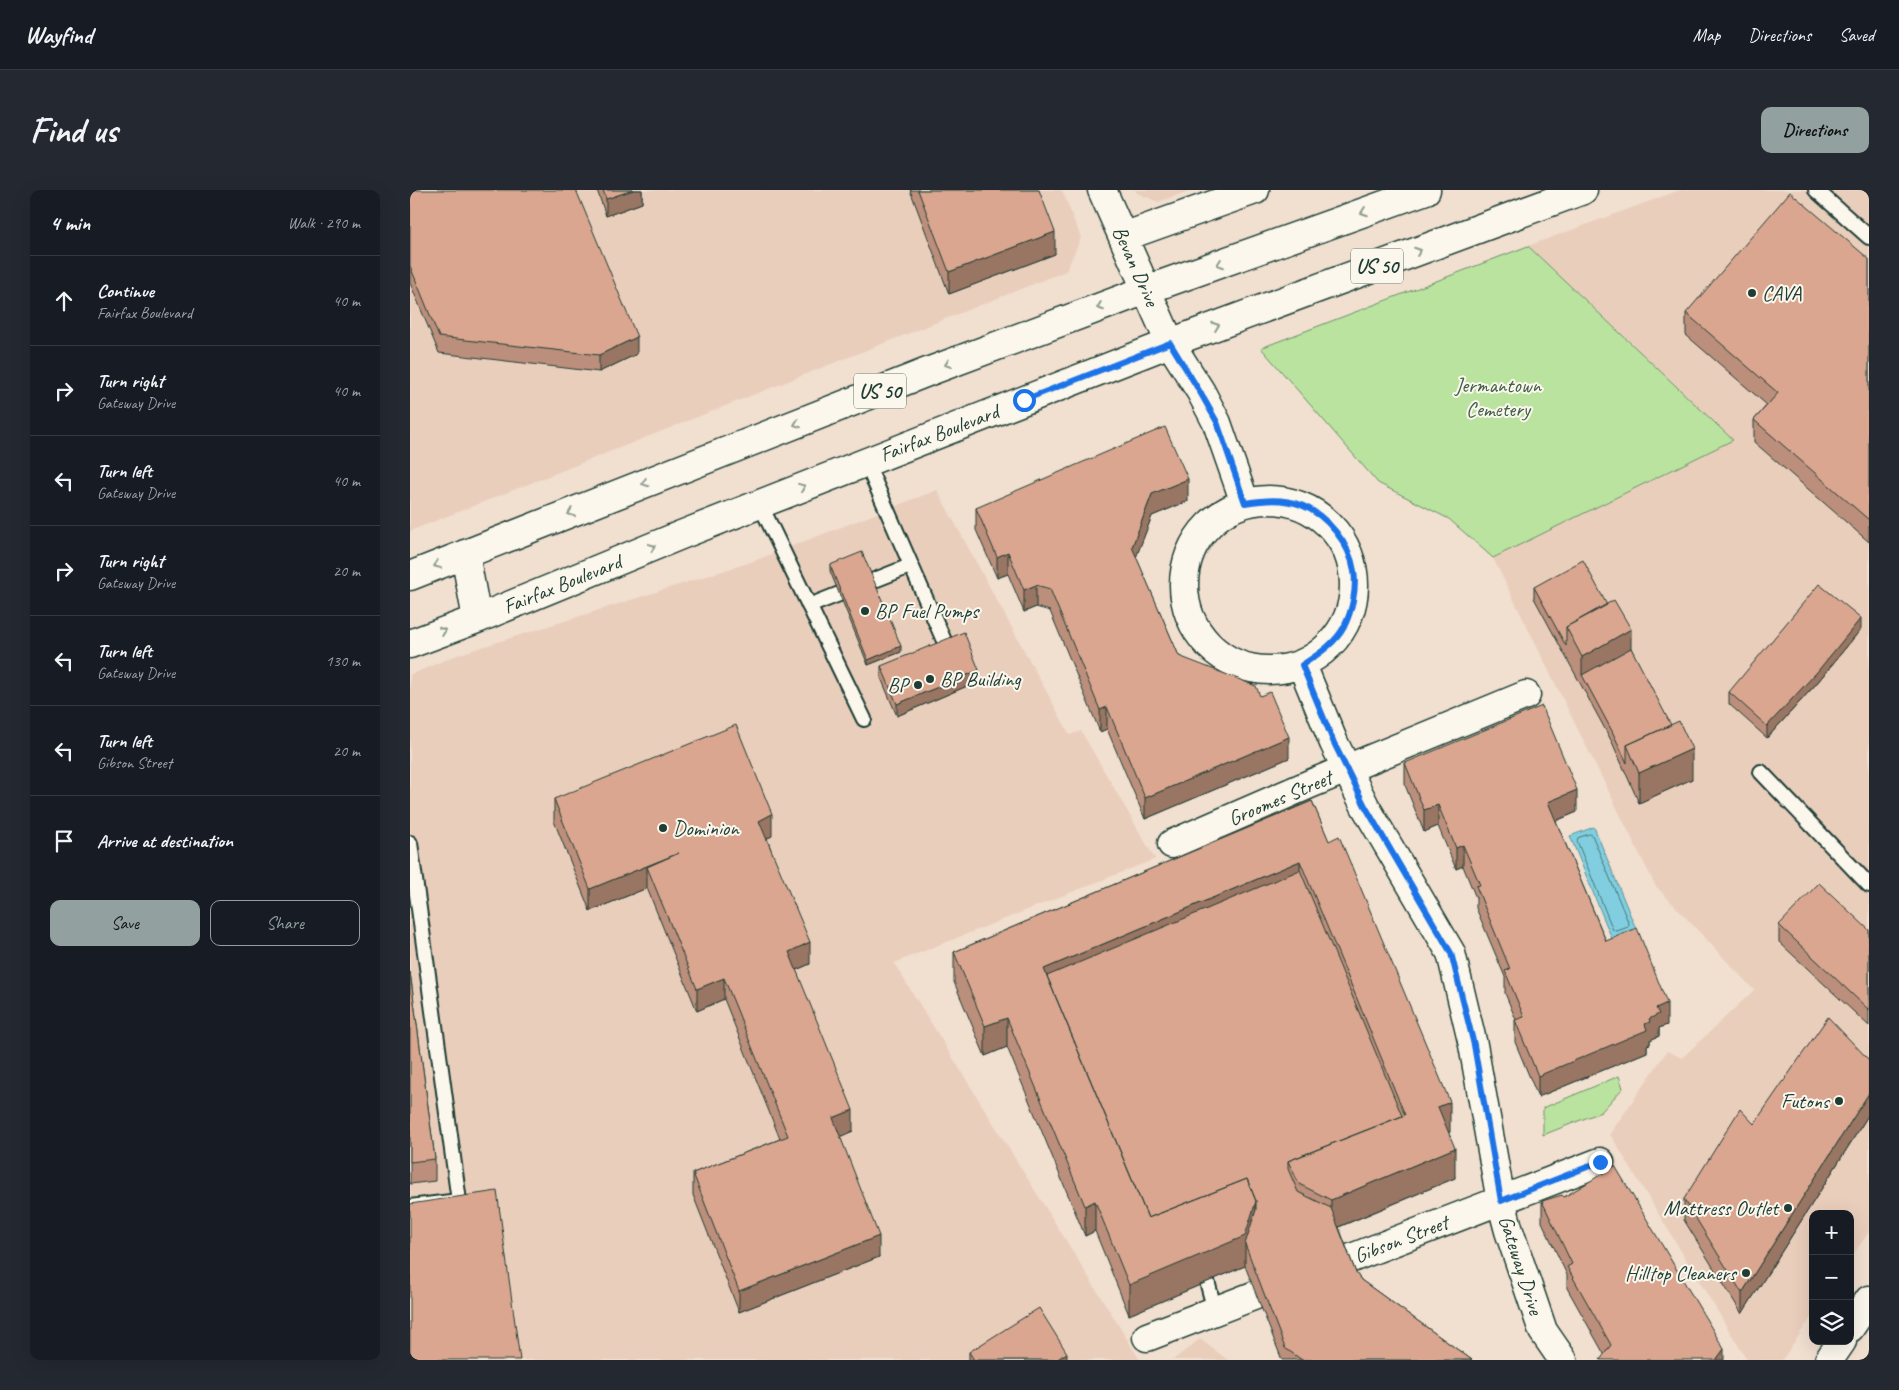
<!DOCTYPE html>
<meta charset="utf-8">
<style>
:root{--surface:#171b24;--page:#242831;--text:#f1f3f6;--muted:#9ea1a6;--line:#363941;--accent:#92a19f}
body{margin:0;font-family:Caveat,sans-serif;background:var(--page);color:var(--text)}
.controls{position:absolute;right:15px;bottom:15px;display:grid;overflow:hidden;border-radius:10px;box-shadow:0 5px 20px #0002}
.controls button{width:45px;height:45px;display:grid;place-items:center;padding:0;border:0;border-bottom:1px solid var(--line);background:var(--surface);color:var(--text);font:25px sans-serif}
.stop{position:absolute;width:15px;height:15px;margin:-11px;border:4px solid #1a73e8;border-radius:50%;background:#fff}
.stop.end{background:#1a73e8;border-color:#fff;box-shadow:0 1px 5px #0008}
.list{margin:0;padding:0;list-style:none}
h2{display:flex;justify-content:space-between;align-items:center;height:65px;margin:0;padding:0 20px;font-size:21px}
h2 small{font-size:16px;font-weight:400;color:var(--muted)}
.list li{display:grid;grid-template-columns:32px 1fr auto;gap:15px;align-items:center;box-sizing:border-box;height:90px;padding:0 20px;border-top:1px solid var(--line)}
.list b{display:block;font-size:19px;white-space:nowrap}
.list p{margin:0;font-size:16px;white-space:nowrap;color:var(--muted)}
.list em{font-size:16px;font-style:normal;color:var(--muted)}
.actions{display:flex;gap:10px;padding:15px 20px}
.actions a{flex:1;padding:11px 0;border:1px solid var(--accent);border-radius:10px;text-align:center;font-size:18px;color:var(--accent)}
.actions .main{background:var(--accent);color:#111}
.icon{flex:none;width:28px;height:28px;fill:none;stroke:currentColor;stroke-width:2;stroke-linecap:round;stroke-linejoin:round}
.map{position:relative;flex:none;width:1459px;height:1170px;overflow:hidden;border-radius:10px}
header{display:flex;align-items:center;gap:30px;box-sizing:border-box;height:70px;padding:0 25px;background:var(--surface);border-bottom:1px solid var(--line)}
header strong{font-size:24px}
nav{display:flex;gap:28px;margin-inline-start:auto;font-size:18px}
.intro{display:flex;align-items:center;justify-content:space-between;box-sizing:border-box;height:120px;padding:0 30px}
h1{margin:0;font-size:35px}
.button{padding:12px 22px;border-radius:10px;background:var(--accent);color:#111;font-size:18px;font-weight:700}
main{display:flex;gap:30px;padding:0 30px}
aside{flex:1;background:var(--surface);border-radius:10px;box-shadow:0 5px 20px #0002}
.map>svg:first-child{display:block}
</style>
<header>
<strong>Wayfind</strong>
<nav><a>Map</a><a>Directions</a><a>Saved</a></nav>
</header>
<div class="intro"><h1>Find us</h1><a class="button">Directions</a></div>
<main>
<aside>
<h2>4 min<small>Walk · 290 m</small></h2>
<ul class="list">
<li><svg class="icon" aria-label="ahead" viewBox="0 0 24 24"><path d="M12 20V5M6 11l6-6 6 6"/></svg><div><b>Continue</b><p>Fairfax Boulevard</p></div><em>40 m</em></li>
<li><svg class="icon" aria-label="right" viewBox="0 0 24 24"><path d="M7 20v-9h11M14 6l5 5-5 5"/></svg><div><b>Turn right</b><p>Gateway Drive</p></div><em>40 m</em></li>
<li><svg class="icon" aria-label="left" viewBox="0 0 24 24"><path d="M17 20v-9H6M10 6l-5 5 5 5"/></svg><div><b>Turn left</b><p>Gateway Drive</p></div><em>40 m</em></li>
<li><svg class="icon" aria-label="right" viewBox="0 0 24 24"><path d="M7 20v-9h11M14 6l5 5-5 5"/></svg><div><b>Turn right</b><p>Gateway Drive</p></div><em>20 m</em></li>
<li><svg class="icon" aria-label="left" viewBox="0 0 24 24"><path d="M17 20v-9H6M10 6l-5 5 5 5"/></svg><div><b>Turn left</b><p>Gateway Drive</p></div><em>130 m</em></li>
<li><svg class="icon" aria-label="left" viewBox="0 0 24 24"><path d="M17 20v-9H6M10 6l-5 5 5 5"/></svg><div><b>Turn left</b><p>Gibson Street</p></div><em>20 m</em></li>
<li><svg class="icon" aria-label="arrive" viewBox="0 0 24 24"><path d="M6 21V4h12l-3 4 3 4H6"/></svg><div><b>Arrive at destination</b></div></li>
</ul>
<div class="actions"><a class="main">Save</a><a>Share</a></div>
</aside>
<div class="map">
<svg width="1459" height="1170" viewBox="0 0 1459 1170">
<rect width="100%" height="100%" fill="#f1dfd0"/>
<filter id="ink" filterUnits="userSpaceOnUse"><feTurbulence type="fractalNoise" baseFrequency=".02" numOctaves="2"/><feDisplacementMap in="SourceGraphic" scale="10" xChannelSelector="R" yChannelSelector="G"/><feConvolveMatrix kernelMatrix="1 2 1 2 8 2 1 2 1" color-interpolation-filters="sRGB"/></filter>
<g filter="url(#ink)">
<path fill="#eacebc" d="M0 0H652L671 48 656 81 0 341Z
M725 0H782L748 12 727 3Z
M1270 0H1459V1042L1440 1069V1024H1403V1125L1372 1170H1337L1200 944 1257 861 1272 868 1344 800 1245 695 1083 368 1323 250 1118 56Z
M527 300 660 545 671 541 745 669 484 773 730 1170H0V485L47 465 341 372Z
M790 1149 818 1170H763Z"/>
<path fill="#b9e39f" stroke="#6c906a" d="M1118 56 1323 250 1083 368 1039 329 968 293 851 158Z
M1209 886 1213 898 1191 922 1133 945V918Z"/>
<path fill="#80cedf" stroke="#59949b" d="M1184 637 1226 739 1202 749 1160 646Z"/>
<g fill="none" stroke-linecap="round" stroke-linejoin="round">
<path stroke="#467778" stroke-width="1" d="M1180 644 1182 645 1219 734 1218 737 1207 741 1203 740 1167 651 1168 648Z"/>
<defs>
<path id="lane" d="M1406 0 1459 47
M456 272 535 453
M350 314 454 529
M399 416 500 376
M1351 582 1459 695
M0 653 49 1011 0 1017
M797 1091 805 1121"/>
<path id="street" d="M692 0 760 153 791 202 807 233 835 313
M713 47 845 0
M774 395a85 85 0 1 1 170 0a85 85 0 1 1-170 0Z
M892 475 924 553 955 616 1041 763 1063 855 1091 1011 1099 1041 1133 1141 1153 1170
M762 654 900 594 1116 505
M737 1147 1190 972"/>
<path id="primary" d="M55 364 67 429
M0 386 520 181 736 100 1016 0
M0 454 67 429 271 345 760 153 1173 0
M1440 1138 1459 1110
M1419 1170 1432 1151"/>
</defs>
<use href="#lane" stroke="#1f3d34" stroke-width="18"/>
<use href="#street" stroke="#1f3d34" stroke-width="31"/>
<use href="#primary" stroke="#1f3d34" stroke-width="31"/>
<use href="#lane" stroke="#fbf7ec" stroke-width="14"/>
<use href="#street" stroke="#fbf7ec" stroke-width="28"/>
<use href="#primary" stroke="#fbf7ec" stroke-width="28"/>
</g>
<path fill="#bc8f7b" stroke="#1f3d34" d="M0 0 227 164 189 182 29 163 0 93Z
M187 0H232V13L196 26Z
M500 0H629L645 64 539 104Z
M1459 69V352L1344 252V230L1357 215 1276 145V123Z
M778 311 742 326 726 367 769 466 850 506 879 568 735 629 697 539 690 542 640 421 626 417 614 422 598 384 587 388 566 340V318Z
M420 375 491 462 458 475 420 381Z
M1124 397 1197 415 1221 458 1282 589 1229 613 1202 552 1124 408Z
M1451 439 1407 493 1357 548 1319 514V502Z
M471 476 569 491 487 526 471 488Z
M995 573 1167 622 1146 631 1196 751 1257 835 1249 838V846L1240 850V854L1237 855V862L1128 907 1105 852V830H1106L1095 803V787L1066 718V708L1053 676 1046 679 1028 636 1014 642 995 595Z
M144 609 362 646 357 648 400 774 386 780 443 941 430 946 469 1067 329 1122 283 1005V983L370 949 314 809 287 821 237 698 180 721 144 631Z
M902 611 1040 942 1038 943 1045 988 929 1037 946 1083 951 1090 1062 1170H872L835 1076 719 1125 685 1041 675 1046 597 857 575 866 544 792V762Z
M1369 735 1459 740V836L1369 752Z
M0 782 25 969V991L0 994Z
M1459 870V924L1332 1124 1274 1030V1009Z
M1154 1007 1314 1170 1194 1164 1157 1098V1085L1132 1032V1011Z
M559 1162 657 1170H559Z"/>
<path fill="#997464" stroke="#1f3d34" d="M223 0H232V13L196 26V9Z
M645 42V64L539 104V82Z
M227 147V164L189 182V165Z
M778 289V311L742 326 722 378V357L742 304Z
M598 362V384L587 388V367Z
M626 395V417L614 422V400Z
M1451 428V439L1407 493 1357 548V536Z
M1221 439V469L1172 485V467Z
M491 456V462L458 475V470Z
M569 480V491L487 526V514Z
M697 517V539L690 542V520Z
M879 547V568L735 629V608Z
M1282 559V589L1229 613V583Z
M1167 600V622L1138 634V612Z
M1028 615V636L1014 642V620Z
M362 624V646L349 652V631Z
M1053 655V676L1046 679V658Z
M269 663 237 677V698L180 721V699Z
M890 671V701L642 806 634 779Z
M400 752V774L379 783V762Z
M314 788V809L287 821V799Z
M1257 813V835L1249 838V846L1240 850V854L1237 855V862L1128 907V886L1235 834 1246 818Z
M597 828V857L575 866V836Z
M1459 903V924L1332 1124V1103Z
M1040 912V942L1028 947V917Z
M443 920V941L423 950V928Z
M1045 958V988L921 1040V1010Z
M685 1011V1041L675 1046V1016Z
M846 1011V1041L835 1054V1076L719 1125V1095Z
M469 1046V1067L329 1122V1101Z
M1314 1159V1170H1306Z
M657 1163V1170H646Z"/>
<path fill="#dba68f" stroke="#1f3d34" d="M0 0H166L227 147 189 165 29 147 0 76Z
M193 0H223L196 9Z
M508 0H629L645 42 539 82Z
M1380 2 1459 69V330L1344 230 1368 203 1276 123Z
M755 237 778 289 742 304 722 357 769 466 846 496 850 506 860 502 879 547 735 608 697 517 690 520 640 399 626 395 614 400 598 362 587 367 566 318Z
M452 362 491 456 458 470 420 375Z
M1173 370 1197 415 1156 437V456L1124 397Z
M1409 394 1451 428 1407 482 1357 536 1319 502Z
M1204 410 1221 439 1172 467 1156 437Z
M554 442 569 480 487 514 471 476Z
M1221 458 1261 535 1217 555V573L1202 541 1172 485Z
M1132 516 1167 600 1138 612 1196 751 1227 738 1257 813 1246 818 1249 824 1239 829 1240 832 1235 834 1237 840 1128 886 1105 830 1114 827 1095 781 1100 779 1066 696 1070 695 1053 655 1046 658 1028 615 1014 620 995 573Z
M1269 531 1282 559 1229 583 1217 555Z
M326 535 362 624 349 631 400 752 379 762 443 920 423 928 469 1046 329 1101 283 983 378 946 314 788 287 799 237 677 269 663 180 699 144 609Z
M902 611 919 651 929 646 1040 912 1028 917 1045 958 921 1010 889 994 878 971 995 925 890 671 634 779 738 1028 837 989 846 1011 835 1046 719 1095 685 1011 675 1016 597 828 575 836 544 762Z
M890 680 992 926 878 971V979L888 1002 921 1018 946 1083 951 1090 1062 1170H892L875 1158 835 1054 846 1020V1011L837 989 738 1028 637 786Z
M1409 693 1459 740V820L1369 735Z
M0 782 25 969 0 972Z
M1418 827 1459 870V903L1332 1103 1274 1009 1330 919 1344 934Z
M1205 976 1314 1159 1306 1170H1190L1201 1155 1157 1077 1162 1074 1132 1011 1152 1005 1154 1007Z
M87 1001 110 1170H0V1014Z
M629 1118 657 1163 646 1170H564L559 1162Z"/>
<defs><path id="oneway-chevron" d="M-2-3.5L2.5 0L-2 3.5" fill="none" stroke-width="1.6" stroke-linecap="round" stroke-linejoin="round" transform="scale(1.25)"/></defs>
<g stroke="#8d9a90">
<use href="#oneway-chevron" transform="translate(954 22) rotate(160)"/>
<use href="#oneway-chevron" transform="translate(1008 61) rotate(-20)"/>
<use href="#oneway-chevron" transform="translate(810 74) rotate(160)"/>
<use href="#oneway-chevron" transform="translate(690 117) rotate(159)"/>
<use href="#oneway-chevron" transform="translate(806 136) rotate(-20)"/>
<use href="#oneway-chevron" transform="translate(538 174) rotate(159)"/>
<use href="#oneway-chevron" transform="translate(387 234) rotate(159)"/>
<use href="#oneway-chevron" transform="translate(235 293) rotate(159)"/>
<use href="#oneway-chevron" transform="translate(392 297) rotate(-22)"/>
<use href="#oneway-chevron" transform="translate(161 323) rotate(158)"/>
<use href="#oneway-chevron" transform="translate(242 357) rotate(-22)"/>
<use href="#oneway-chevron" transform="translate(27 375) rotate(158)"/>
<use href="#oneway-chevron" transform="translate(33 441) rotate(-21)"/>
</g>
</g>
<g fill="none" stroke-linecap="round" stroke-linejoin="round" filter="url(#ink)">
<path stroke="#1a73e8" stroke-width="6" d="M614 210 760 153 790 202 807 232 835 313C854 310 872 308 891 315 917 325 940 354 944 381 947 399 942 421 934 437 925 454 907 465 892 475L924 553 955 616 1041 763 1064 855 1091 1011 1190 972"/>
</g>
<g fill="#1f3d34" stroke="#fbf7ec" stroke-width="2">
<circle cx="1342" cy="103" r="5"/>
<circle cx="455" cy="421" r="5"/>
<circle cx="520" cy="489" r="5"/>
<circle cx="508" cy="495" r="5"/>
<circle cx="253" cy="638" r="5"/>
<circle cx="1429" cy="911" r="5"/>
<circle cx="1378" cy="1018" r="5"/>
<circle cx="1336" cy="1083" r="5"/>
</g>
<g text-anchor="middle" stroke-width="4" stroke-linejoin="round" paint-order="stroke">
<g fill="#fbf7ec" stroke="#61756b" stroke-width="1">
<rect x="941" y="58.5" width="52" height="35" rx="4"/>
<rect x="444" y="183.5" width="52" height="35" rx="4"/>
</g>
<g font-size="20" font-weight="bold" fill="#1f3d34">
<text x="967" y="83">US 50</text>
<text x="470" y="208">US 50</text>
</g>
<g font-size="21" fill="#1f3d34" stroke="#fbf7ec">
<text transform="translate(726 76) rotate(66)" y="7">Bevan Drive</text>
<text transform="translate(529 243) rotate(-21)" y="7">Fairfax Boulevard</text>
<text transform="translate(152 394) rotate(-22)" y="7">Fairfax Boulevard</text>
<text transform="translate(870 608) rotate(-23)" y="7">Groomes Street</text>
<text transform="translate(991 1049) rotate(-21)" y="7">Gibson Street</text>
<text transform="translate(1111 1075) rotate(72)" y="7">Gateway Drive</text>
</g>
<g font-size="21" fill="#1f3d34" stroke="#fbf7ec" text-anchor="start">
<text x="1352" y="110">CAVA</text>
<text x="465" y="428">BP Fuel Pumps</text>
<text x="530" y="496">BP Building</text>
<text x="498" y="502" text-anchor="end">BP</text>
<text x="263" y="645">Dominion</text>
<text x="1419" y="918" text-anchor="end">Futons</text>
<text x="1368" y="1025" text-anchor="end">Mattress Outlet</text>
<text x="1326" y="1090" text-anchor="end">Hilltop Cleaners</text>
</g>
<g font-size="21" fill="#3e5e49" stroke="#fbf7ec">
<text x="1088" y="202">Jermantown<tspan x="1088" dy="24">Cemetery</tspan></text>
</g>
</g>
</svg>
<div class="controls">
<button>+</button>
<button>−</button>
<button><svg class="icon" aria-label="layers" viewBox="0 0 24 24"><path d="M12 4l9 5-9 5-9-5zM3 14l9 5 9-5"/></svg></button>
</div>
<div class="stop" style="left:614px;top:210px"></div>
<div class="stop end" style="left:1190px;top:972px"></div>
</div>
</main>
